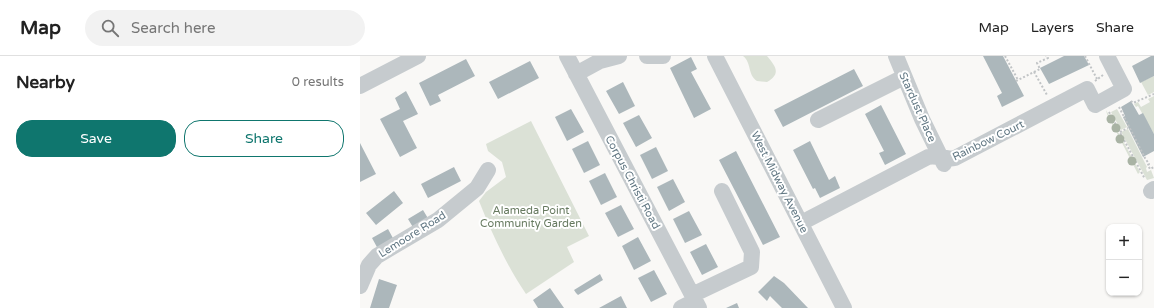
<!DOCTYPE html>
<meta charset="utf-8">
<style>
:root{--surface:#fff;--page:#f2f2f2;--text:#222;--muted:#767676;--line:#e0e0e0;--accent:#0f766e}
body{margin:0;font-family:"Varela Round",sans-serif;background:var(--page);color:var(--text)}
.controls{position:absolute;right:12px;bottom:12px;display:grid;overflow:hidden;border-radius:8px;box-shadow:0 1px 3px #0004}
.controls button{width:36px;height:36px;display:grid;place-items:center;padding:0;border:0;border-bottom:1px solid var(--line);background:var(--surface);color:var(--text);font:20px sans-serif}
.list{margin:0;padding:0;list-style:none}
h2{display:flex;justify-content:space-between;align-items:center;height:52px;margin:0;padding:0 16px;font-size:17px}
h2 small{font-size:13px;font-weight:400;color:var(--muted)}
.actions{display:flex;gap:8px;padding:12px 16px}
.actions a{flex:1;padding:9px 0;border:1px solid var(--accent);border-radius:16px;text-align:center;font-size:14px;color:var(--accent)}
.actions .main{background:var(--accent);color:#fff}
.icon{flex:none;width:22px;height:22px;fill:none;stroke:currentColor;stroke-width:2;stroke-linecap:round;stroke-linejoin:round}
.map{position:relative;flex:none;width:794px;height:252px;overflow:hidden}
header{display:flex;align-items:center;gap:24px;box-sizing:border-box;height:56px;padding:0 20px;background:var(--surface);border-bottom:1px solid var(--line)}
header strong{font-size:19px}
nav{display:flex;gap:22px;margin-inline-start:auto;font-size:14px}
.search{width:280px;height:36px;background:var(--page);display:flex;align-items:center;gap:10px;box-sizing:border-box;padding:0 14px;border-radius:22px;color:var(--muted);font-size:15px}
main{display:flex}
aside{flex:1;background:var(--surface)}
.map>svg:first-child{display:block}
</style>
<header>
<strong>Map</strong>
<div class="search"><svg class="icon" aria-label="search" viewBox="0 0 24 24"><circle cx="10" cy="10" r="6"/><path d="M15 15l6 6"/></svg>Search here</div>
<nav><a>Map</a><a>Layers</a><a>Share</a></nav>
</header>
<main>
<aside>
<h2>Nearby<small>0 results</small></h2>
<ul class="list">
</ul>
<div class="actions"><a class="main">Save</a><a>Share</a></div>
</aside>
<div class="map">
<svg width="794" height="252" viewBox="0 0 794 252">
<rect width="100%" height="100%" fill="#f9f8f6"/>
<path fill="#dbe1d6" d="M383 0H407C415 10 422 17 407 26L397 25C387 18 392 7 383 0Z
M794 20V36L788 39 781 26Z
M794 40V78L778 50 776 51 774 48 778 46 781 51 790 46 788 43Z
M757 53 767 71 761 74 751 56Z
M746 54 780 116 778 118 747 58Z
M171 65 229 180 207 191 214 206 166 238C147 210 132 178 119 145L126 136 146 121 142 106 128 95 126 88Z
M768 73 787 111 786 112 787 116 791 114 794 122 787 124 761 76Z"/>
<path fill="#acb7bb" d="M623 0H643L664 40 642 51 637 40 642 37Z
M704 0H724L729 9 689 28 680 12Z
M791 0H794V20L780 27 772 10Z
M331 1 337 13 331 16 351 53 334 62 310 12Z
M106 3 115 20 78 39 81 45 70 50 59 27Z
M170 5 179 22 138 43 129 26Z
M494 13 503 30 423 71 414 54Z
M263 26 275 50 259 58 246 35Z
M46 35 58 58 43 65 57 92 40 101 20 63 40 53 35 42Z
M771 45 779 59 783 57 794 78V95L783 101 763 61 765 60 761 51Z
M521 49 546 98 525 109 519 97 524 95 505 58Z
M211 53 224 76 207 85 195 61Z
M279 59 292 82 276 91 263 67Z
M228 85 240 109 224 117 212 93Z
M450 85 469 124 475 120 480 132 460 142 455 132 453 133 433 94Z
M0 87 16 118 0 126Z
M296 91 308 115 292 123 280 99Z
M376 95 420 181 403 189 359 104Z
M94 111 101 125 68 142 61 128Z
M245 117 257 141 241 149 229 125Z
M313 123 325 146 309 155 297 131Z
M34 135 43 147 16 169 6 157Z
M261 149 274 173 258 181 245 157Z
M63 154 69 164 54 173 48 163Z
M329 155 342 179 325 187 313 163Z
M28 173 34 184 18 193 12 182Z
M278 181 291 205 274 214 262 190Z
M346 188 358 211 342 219 330 196Z
M294 214 307 238 291 246 278 222Z
M240 218 243 224 218 239 216 237 214 234Z
M414 220 424 227 448 252H422L410 240 407 245 398 236Z
M19 223 37 229 29 252H10Z
M190 232 204 252H178L173 244Z
M261 240 267 252H239Z
M377 247 379 252H366Z"/>
<g fill="none" stroke-linecap="round" stroke-linejoin="round">
<path stroke="#c1c4c6" stroke-width="2" stroke-dasharray="2 2" stroke-linecap="butt" d="M645 0 658 24
M725 0 737 23
M674 16 680 13 677 7 688 2 686 0
M656 25 674 16 687 39
M735 25 743 19
M771 45 773 47 794 38
M759 51 785 102 789 108 788 109 790 113 794 111
M749 56 785 123
M760 76 768 72"/>
<path stroke="#c6cbce" stroke-width="16" d="M207 0 339 252
M287 0H303
M355 0 484 252
M536 0 562 63 584 108
M216 18 240 5 259 0
M0 30 58 0
M458 64 544 21
M791 135 794 133
M441 167 568 101C578 99 585 104 595 102L727 33 735 49 764 33 747 0
M0 230 9 209 17 200 78 164 117 132 128 114
M332 239 391 211 392 196 362 135
M321 252 335 245"/>
</g>
<g fill="#a9b3a4">
<circle cx="751" cy="63" r="4.5"/>
<circle cx="756" cy="72" r="4.5"/>
<circle cx="760" cy="83" r="4.5"/>
<circle cx="772" cy="105" r="4.5"/>
</g>
<g text-anchor="middle" stroke-width="4" stroke-linejoin="round" paint-order="stroke">
<g font-size="11" fill="#617783" stroke="#fff">
<text transform="translate(558 51) rotate(66)" y="4">Stardust Place</text>
<text transform="translate(628 84) rotate(-26)" y="4">Rainbow Court</text>
<text transform="translate(273 126) rotate(62)" y="4">Corpus Christi Road</text>
<text transform="translate(420 126) rotate(63)" y="4">West Midway Avenue</text>
<text transform="translate(52 178) rotate(-32)" y="4">Lemoore Road</text>
</g>
<g font-size="11" fill="#677a60" stroke="#fff">
<text x="171" y="158">Alameda Point<tspan x="171" dy="13">Community Garden</tspan></text>
</g>
</g>
</svg>
<div class="controls">
<button>+</button>
<button>−</button>
</div>
</div>
</main>
